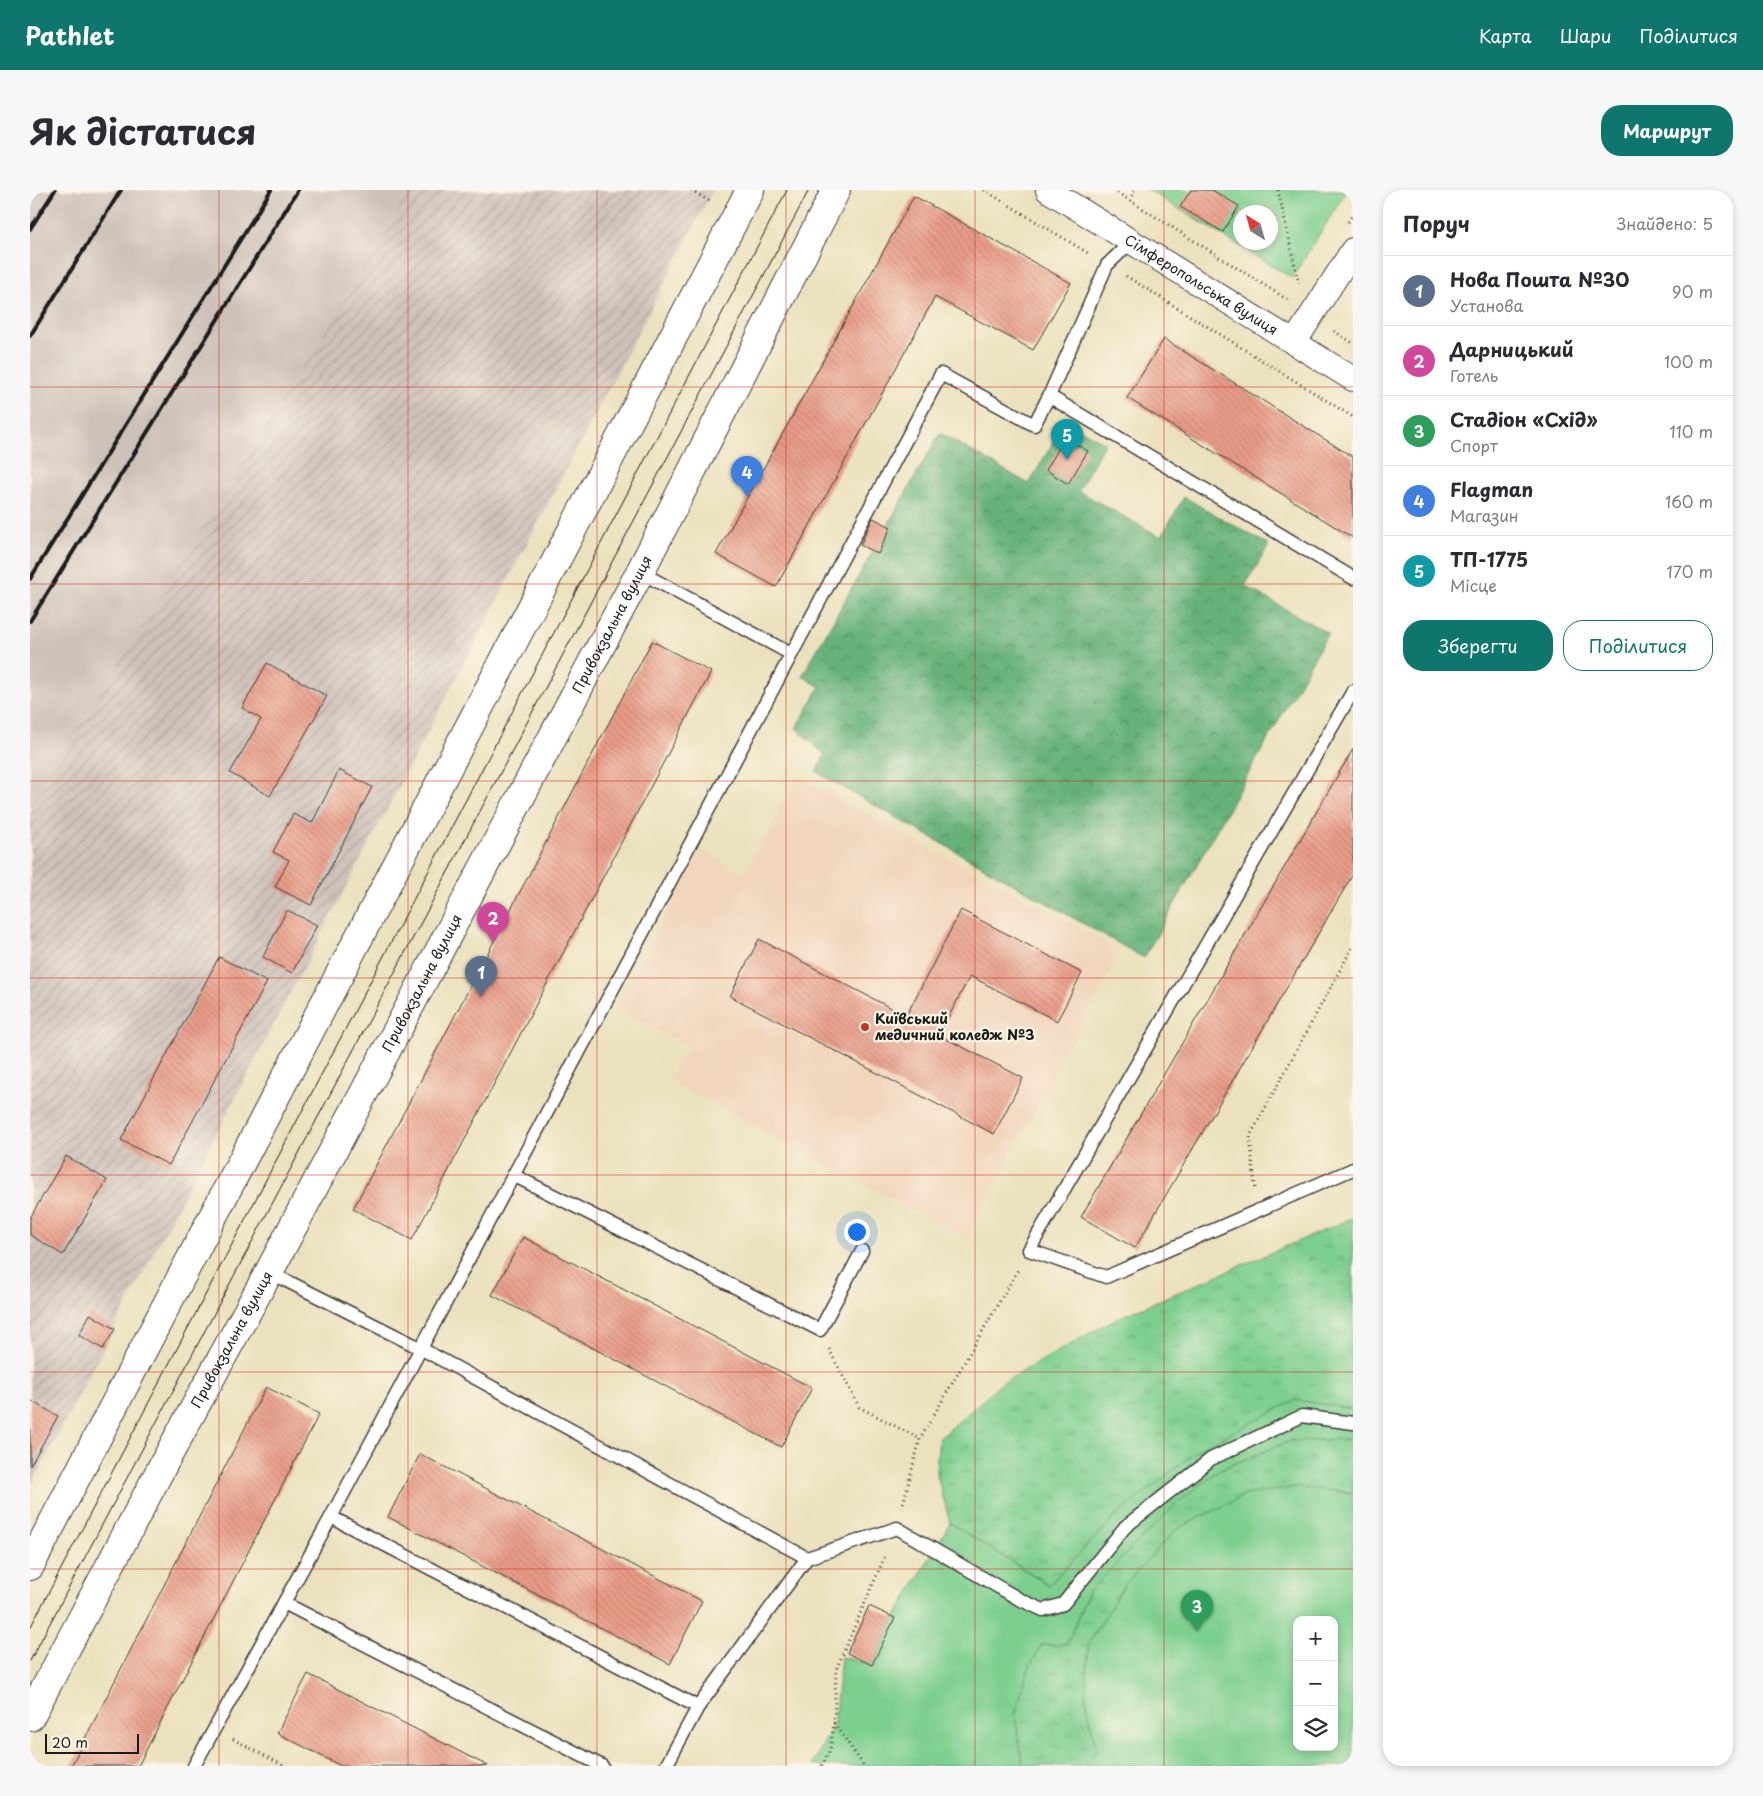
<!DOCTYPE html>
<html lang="uk">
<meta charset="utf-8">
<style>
:root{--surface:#fff;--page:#f7f7f7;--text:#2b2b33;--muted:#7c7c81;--line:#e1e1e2;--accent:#0f766e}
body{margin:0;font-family:"Playpen Sans",sans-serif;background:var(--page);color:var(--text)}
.controls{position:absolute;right:15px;bottom:15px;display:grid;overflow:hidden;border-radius:10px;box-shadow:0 2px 8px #0003}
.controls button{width:45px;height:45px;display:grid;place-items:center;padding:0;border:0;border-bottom:1px solid var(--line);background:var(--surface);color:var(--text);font:25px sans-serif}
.compass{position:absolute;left:1203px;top:15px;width:45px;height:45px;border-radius:50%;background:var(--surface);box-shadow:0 2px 8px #0003;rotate:323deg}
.scale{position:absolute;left:15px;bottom:12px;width:94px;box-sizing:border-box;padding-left:5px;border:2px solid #1c1c1c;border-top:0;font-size:14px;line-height:18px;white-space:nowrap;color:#1c1c1c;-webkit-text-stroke:4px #fcf5e5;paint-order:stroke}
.you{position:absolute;left:826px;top:1041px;width:18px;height:18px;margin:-12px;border:4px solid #fff;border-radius:50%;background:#1a73e8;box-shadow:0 0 0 8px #1a73e833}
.badge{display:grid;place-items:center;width:32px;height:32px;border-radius:50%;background:var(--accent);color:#fff;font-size:16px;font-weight:700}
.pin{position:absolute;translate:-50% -41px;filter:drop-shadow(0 1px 2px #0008)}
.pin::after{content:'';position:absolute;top:26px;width:18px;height:15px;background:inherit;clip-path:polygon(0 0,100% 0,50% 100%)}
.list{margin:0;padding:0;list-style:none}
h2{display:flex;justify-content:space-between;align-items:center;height:65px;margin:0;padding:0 20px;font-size:21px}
h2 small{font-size:16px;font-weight:400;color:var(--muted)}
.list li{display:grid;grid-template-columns:32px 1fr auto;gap:15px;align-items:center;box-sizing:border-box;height:70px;padding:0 20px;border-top:1px solid var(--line)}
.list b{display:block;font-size:19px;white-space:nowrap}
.list p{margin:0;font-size:16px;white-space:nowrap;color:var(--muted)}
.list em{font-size:16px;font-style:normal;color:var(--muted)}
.actions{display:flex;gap:10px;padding:15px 20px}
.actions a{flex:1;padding:11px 0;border:1px solid var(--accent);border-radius:20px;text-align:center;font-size:18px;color:var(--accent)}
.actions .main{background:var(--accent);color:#fff}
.icon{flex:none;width:28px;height:28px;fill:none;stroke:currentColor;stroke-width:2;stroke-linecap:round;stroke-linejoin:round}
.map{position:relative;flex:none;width:1323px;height:1576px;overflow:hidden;border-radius:20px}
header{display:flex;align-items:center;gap:30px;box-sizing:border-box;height:70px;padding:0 25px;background:var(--accent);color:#fff}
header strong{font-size:24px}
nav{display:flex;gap:28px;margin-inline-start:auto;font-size:18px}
.intro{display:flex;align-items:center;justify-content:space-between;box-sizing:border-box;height:120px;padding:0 30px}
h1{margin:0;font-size:35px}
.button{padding:12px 22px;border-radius:20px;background:var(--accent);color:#fff;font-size:18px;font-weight:700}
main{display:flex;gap:30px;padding:0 30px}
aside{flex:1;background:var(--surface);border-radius:20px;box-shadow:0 2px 8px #0003}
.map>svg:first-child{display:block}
</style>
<header>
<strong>Pathlet</strong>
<nav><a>Карта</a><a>Шари</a><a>Поділитися</a></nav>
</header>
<div class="intro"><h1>Як дістатися</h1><a class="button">Маршрут</a></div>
<main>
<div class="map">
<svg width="1323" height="1576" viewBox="0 0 1323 1576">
<defs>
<pattern id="industrial-furrows" width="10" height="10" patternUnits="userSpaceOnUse" patternTransform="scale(1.25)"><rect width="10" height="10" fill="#cec1ba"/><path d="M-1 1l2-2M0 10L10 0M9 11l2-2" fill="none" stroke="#b0a59f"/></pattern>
<pattern id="grass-tufts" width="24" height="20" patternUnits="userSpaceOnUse" patternTransform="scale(1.25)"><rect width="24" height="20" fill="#7dcf90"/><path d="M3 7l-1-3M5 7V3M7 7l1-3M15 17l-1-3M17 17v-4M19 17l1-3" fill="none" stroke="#6bb17c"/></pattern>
<pattern id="forest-crowns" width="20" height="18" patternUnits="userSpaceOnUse" patternTransform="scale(1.25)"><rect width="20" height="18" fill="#66b27a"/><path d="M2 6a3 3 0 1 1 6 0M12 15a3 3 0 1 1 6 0" fill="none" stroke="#539063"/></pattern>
<pattern id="building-back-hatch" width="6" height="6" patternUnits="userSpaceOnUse" patternTransform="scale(1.25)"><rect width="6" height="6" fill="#e89b87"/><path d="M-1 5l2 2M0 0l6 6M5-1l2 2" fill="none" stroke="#c68574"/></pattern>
</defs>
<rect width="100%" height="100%" fill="#fcf5e5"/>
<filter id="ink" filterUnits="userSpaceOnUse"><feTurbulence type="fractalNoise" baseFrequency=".02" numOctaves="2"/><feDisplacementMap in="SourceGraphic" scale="10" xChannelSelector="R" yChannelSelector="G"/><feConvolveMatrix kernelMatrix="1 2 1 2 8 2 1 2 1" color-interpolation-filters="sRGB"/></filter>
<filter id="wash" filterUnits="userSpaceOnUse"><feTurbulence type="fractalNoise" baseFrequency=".0096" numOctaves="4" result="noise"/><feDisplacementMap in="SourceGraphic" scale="20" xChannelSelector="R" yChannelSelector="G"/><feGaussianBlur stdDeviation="1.12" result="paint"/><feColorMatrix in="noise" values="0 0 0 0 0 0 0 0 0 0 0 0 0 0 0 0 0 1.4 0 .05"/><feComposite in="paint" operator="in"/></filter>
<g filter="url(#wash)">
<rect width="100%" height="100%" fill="#ebe1be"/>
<path fill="#f1d5bd" d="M767 587 1091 760 936 1049 639 890 658 856 586 818 670 660 715 684Z"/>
<path fill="url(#industrial-furrows)" d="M378 0H683L0 1298V615L350 52Z"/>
<path fill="#cec1ba" d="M0 0H378L350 52 0 615Z"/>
<path fill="url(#grass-tufts)" stroke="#4c7656" d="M1323 1028V1219L1265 1210 1085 1327 1019 1395 920 1333 906 1281 909 1249 972 1193 1085 1129Z
M1323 1249V1303L1304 1300 1055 1502 1066 1560 1054 1576H993L985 1526 997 1482 1011 1455 1037 1454 1058 1402 1147 1313 1191 1279 1260 1251Z"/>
<path fill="url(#forest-crowns)" stroke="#41674b" d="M1035 231 1075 253 1048 301 1131 347 1154 307 1239 355 1215 396 1298 443 1114 768 786 582 795 565 766 538 790 497 772 486 910 243 999 294Z"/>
<path fill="#7dcf90" stroke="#4c7656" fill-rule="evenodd" d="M1118 0H1317L1262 88ZM1210 22H1240V52H1210Z
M1265 1210 1323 1219V1249L1260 1251 1191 1279 1147 1313 1058 1402 1037 1454 1011 1455 997 1482 985 1526 993 1576H782L804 1533 811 1467 843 1475 865 1428 920 1333 1019 1395 1085 1327 1166 1261Z
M1265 1297 1323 1303V1576H1054L1066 1560 1055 1502 1059 1453 1094 1395 1147 1339 1215 1305ZM1267 1430H1304V1557H1267Z"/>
<g id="blocks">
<path fill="url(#building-back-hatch)" d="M1161 0H1182L1209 16 1193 42 1150 17Z
M884 6 1041 93 1003 160 905 107 746 397 686 364Z
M1134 149 1323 267V348L1097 208Z
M1035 248 1058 261 1038 294 1016 280Z
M843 328 861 337 848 364 830 355Z
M622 451 681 482 382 1050 323 1019Z
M237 473 297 506 240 606 200 583 231 529 212 518Z
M1323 559V684L1105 1058 1051 1027Z
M309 580 342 597 281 715 245 697 259 670 243 662 263 624 282 633Z
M257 720 287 735 262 783 233 767Z
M931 720 1052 783 1027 831 940 786 909 845 993 888 964 944 700 806 729 749 876 826Z
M189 767 237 792 139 975 91 950Z
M36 966 77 990 33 1065 0 1045V1028Z
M493 1047 782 1198 751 1257 462 1105Z
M60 1124 85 1139 73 1159 49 1145Z
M236 1197 289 1224 108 1576H41Z
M0 1210 28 1226 0 1276Z
M390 1264 672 1411 640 1474 358 1327Z
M839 1416 865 1428 842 1475 817 1463Z
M278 1484 458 1576H311L247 1543Z"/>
</g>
</g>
<g filter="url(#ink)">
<use href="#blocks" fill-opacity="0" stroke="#3b3a34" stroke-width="1"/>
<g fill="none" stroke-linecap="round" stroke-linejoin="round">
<defs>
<path id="lane" d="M1019 206 1323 388
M610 382 761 464
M1323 501 999 1060 1076 1087 1323 979
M483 985 790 1140 832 1061
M239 1082 390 1158 777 1368 867 1338 989 1409 1013 1420 1033 1414 1095 1337 1181 1269 1272 1226 1323 1233
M301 1327 668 1517
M254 1413 572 1576
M164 1576 301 1327 911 184 1004 235 1019 206 1077 75 1101 52
M636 1576 668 1517 777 1368"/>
<g id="street">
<path id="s1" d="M1018 0 1323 189"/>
<path d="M1264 153 1323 60"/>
</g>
<g id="secondary">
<path d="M0 1376 720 0"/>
<path id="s2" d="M0 1527 134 1273 239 1082 610 382 806 0"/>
</g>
</defs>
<use href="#lane" stroke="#3b3a34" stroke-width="15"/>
<use href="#street" stroke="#3b3a34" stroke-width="26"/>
<use href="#secondary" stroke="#3b3a34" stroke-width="30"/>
<path stroke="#3b3a34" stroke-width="3" stroke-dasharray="1 4" stroke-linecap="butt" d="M661 0 681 12
M954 0 1058 63
M1083 0 1258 110
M1248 0 1269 94
M1101 11 1104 0
M1318 32 1323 24
M1096 86 1323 227
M1304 141 1323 153
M1225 998 1220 946 1323 756
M799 1159 829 1217 890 1249
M872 1318 890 1249 989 1078
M804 1533 834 1576
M203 1549 254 1576
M792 1576 800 1560 804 1533 806 1480 855 1366"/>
<use href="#lane" stroke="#fff" stroke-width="12"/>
<use href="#street" stroke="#fff" stroke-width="24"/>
<use href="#secondary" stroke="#fff" stroke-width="28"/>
<path stroke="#1c1c1c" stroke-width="1" d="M0 1438 757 0
M0 1471 779 0"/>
<path stroke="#1c1c1c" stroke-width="4" d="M0 39 25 0
M0 146 91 0
M0 389 241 0
M0 431 268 0"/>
</g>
</g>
<path fill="none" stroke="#c8321e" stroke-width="1" stroke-opacity="0.55" d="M189 0V1576M378 0V1576M567 0V1576M756 0V1576M945 0V1576M1134 0V1576M0 197H1323M0 394H1323M0 591H1323M0 788H1323M0 985H1323M0 1182H1323M0 1379H1323"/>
<circle fill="#c8321e" stroke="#fcf5e5" stroke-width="2" cx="835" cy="837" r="5"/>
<g text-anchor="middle" stroke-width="4.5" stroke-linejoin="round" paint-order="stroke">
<g font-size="14" fill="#1c1c1c" stroke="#fcf5e5">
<text dy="5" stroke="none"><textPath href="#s1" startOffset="180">Сімферопольська вулиця</textPath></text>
<text dy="5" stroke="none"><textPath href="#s2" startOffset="1238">Привокзальна вулиця</textPath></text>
<text dy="5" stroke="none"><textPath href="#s2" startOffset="832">Привокзальна вулиця</textPath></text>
<text dy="5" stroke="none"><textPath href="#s2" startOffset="428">Привокзальна вулиця</textPath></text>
</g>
<g font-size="14" font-weight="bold" fill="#1c1c1c" stroke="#fcf5e5" text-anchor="start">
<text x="845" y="834">Київський<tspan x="845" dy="16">медичний коледж №3</tspan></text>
</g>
</g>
</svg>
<div class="controls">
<button>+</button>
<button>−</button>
<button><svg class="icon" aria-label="layers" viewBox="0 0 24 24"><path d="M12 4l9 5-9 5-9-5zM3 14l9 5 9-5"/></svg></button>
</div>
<svg class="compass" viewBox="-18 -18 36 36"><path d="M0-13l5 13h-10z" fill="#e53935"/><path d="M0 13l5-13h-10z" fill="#7c7c81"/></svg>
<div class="scale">20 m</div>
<div class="you"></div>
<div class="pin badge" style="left:451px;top:807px;background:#5c6f8a">1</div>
<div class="pin badge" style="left:463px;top:753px;background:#d1479c">2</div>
<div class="pin badge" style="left:1167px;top:1441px;background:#2e9e5b">3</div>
<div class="pin badge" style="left:717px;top:307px;background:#3f7fe0">4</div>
<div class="pin badge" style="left:1037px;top:270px;background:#0f9aa8">5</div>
</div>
<aside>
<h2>Поруч<small>Знайдено: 5</small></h2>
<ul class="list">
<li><span class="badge" style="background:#5c6f8a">1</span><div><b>Нова Пошта №30</b><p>Установа</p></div><em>90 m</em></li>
<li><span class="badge" style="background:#d1479c">2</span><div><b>Дарницький</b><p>Готель</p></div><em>100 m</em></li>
<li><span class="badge" style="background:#2e9e5b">3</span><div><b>Стадіон «Схід»</b><p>Спорт</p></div><em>110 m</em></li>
<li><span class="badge" style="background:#3f7fe0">4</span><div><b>Flagman</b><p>Магазин</p></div><em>160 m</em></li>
<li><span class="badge" style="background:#0f9aa8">5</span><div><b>ТП-1775</b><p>Місце</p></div><em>170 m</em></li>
</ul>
<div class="actions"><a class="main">Зберегти</a><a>Поділитися</a></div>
</aside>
</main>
